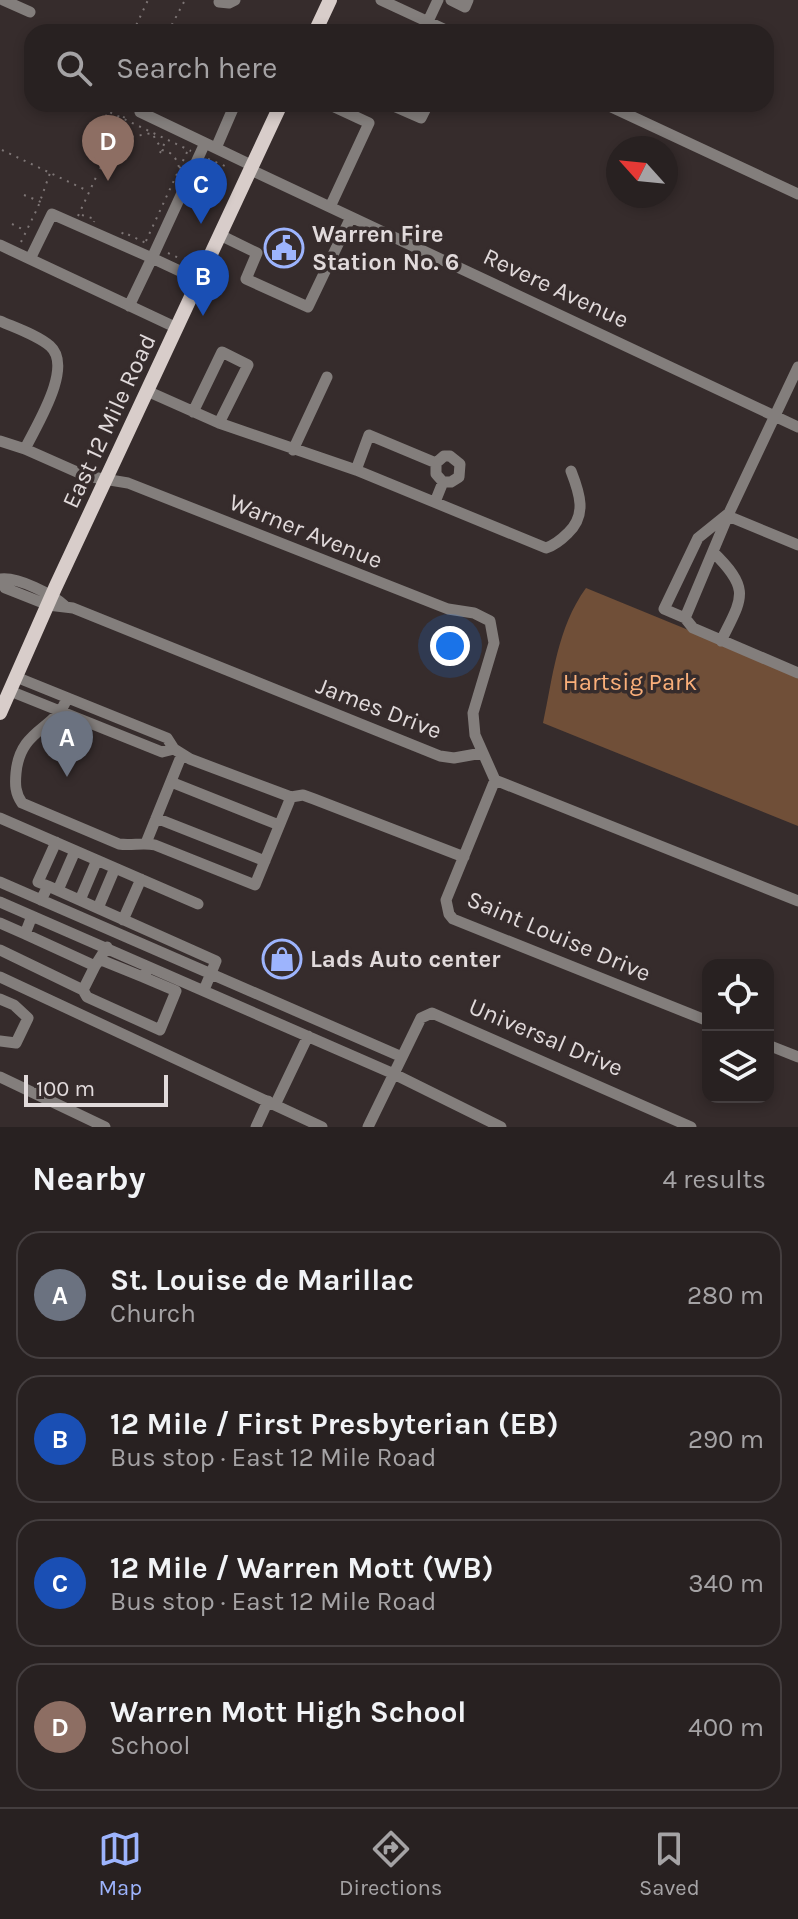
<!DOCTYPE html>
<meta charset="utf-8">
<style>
:root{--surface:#282121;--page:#342e2e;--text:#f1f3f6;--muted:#a5a3a5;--line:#443e3f;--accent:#9db4fd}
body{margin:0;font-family:Karla,sans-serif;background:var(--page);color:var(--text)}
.controls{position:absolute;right:24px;bottom:24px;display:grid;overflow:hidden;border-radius:16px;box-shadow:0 4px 12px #0003}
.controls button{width:72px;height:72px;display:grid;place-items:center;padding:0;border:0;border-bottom:2px solid var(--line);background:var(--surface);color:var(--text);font:40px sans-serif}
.compass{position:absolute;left:606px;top:136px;width:72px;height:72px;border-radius:50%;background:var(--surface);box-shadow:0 4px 12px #0003;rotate:297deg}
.scale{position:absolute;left:24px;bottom:20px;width:144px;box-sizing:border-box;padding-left:8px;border:4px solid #e1dadb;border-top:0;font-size:22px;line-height:28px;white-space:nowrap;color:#e1dadb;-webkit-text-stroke:6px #362c2c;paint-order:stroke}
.you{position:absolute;left:450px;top:646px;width:28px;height:28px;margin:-20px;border:6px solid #fff;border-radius:50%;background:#1a73e8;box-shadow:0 0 0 12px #1a73e833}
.badge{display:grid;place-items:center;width:52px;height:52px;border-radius:50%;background:var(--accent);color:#fff;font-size:26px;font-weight:700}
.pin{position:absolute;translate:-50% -66px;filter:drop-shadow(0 2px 4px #0008)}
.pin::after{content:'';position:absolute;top:42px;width:28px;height:24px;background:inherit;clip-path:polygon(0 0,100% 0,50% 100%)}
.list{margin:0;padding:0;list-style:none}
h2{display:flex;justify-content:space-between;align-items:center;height:104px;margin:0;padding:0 32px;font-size:34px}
h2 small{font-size:26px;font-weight:400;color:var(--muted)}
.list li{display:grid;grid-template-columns:52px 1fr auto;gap:24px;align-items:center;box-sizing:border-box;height:128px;margin:0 16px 16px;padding:0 16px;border:2px solid var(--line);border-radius:24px}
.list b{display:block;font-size:30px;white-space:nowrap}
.list p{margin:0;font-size:26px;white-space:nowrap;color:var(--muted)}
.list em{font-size:26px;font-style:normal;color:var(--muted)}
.icon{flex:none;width:44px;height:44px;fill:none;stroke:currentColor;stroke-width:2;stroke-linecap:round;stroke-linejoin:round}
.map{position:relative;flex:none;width:798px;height:1127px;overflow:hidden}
.search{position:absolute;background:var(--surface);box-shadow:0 4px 12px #0003;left:24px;right:24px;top:24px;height:88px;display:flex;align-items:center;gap:20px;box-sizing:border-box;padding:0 28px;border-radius:24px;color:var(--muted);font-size:30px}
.sheet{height:680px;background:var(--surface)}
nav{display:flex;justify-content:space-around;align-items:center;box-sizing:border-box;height:112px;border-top:2px solid var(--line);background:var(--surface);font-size:22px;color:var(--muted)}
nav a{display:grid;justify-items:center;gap:4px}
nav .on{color:var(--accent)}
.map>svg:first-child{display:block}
</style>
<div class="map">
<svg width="798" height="1127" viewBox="0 0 798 1127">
<rect width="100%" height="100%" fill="#362c2c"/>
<path fill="#704f38" d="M586 588 798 675V826L543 723C553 677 557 628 586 588Z"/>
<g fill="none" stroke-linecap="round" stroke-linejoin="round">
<path stroke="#7e7676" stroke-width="2" stroke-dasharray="2 6" stroke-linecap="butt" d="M133 32 148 0
M168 32 185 0
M103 109 191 151
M99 131 108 112
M117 131 131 137 152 133 162 150C173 153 175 156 179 167
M101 134 104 141 102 147 92 151 86 148 84 138 88 132 95 131 101 134 110 127 118 129
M2 150 88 191
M160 153 166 140
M208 159 225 166
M100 169 130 104
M24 195 46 204
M82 215 95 219 94 222
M78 216 97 175
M12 224 26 231
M122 234 123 232 148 244
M146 241 188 150
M21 242 38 207 50 173
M168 253 181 259"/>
<path stroke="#837e7c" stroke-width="11" d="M3 0 30 12
M381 0 450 32
M451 0 465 7 468 0
M219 2 229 3 235 0
M423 32 438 0
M144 104 140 112 205 143
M328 104 369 123 330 207
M389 104 421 118 428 104
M605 104 798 194
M216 148 235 104
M251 170 798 427
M220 235 257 253 246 279 308 307 351 217
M0 245 177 328
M30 259 52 214 152 258 129 306
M199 280 152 258 205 143 253 166
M0 321C16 328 37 335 50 346 74 367 36 426 25 449
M147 391 219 423 356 470 546 548C555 545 561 540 568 533 587 515 580 494 571 471
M193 412 222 352 248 365 219 423
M0 441 25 449 86 476 128 483 448 609 474 613 490 621 494 643 473 713 475 735 495 780 798 901
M293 450 327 377
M436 463 444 456H450L460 464 459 477 451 482H443
M356 470 369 435 436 463V474L443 482 435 502
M729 513 698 538 664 609 685 618 729 513 798 367
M728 516 798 545
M713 552C752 590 742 598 721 641
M65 606C52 594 18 577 1 579L5 588 48 605 73 608 440 756 454 758 482 753
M685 618 693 628 798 673
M10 691 162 752 174 749 167 738 16 677
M67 698C56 730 20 728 16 773 15 784 15 793 22 803L119 844C132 846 143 842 155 845L255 885 291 797 190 759 174 749
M495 780 446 900 449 914 453 919 708 1021
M171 782 279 825
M291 797 303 795 314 799 464 857
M0 818 198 904
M156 818 265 861
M146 843 182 754
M0 882 402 1057
M48 886 38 882 56 842
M58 890 75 851
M41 900 48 886 216 961 204 990
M80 900 97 860
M0 902 394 1074 501 1127
M98 908 115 868
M32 916 25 934 95 966 107 947
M123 920 141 879
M0 923 25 934
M0 950 83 990 87 997 160 1030 176 991 143 977
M101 960 143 977 146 972
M0 977 322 1127
M83 990 95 966
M0 999 14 1005 28 1018 16 1043 0 1041
M768 1045 798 1057
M0 1077 105 1127
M275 1105 308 1036
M256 1127 268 1101
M368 1127 421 1018 432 1013 691 1127"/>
<path stroke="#d8cdca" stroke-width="14" d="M315 32 330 0
M0 713 55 588 281 104"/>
</g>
<defs>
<symbol id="civic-ring" viewBox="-11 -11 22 22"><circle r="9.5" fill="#362c2c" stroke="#9db4fd" stroke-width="1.5"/><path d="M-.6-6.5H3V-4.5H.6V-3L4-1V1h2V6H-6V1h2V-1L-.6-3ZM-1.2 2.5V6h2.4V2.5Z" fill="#9db4fd"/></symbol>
<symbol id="shop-ring" viewBox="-11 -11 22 22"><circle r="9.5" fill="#362c2c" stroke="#9db4fd" stroke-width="1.5"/><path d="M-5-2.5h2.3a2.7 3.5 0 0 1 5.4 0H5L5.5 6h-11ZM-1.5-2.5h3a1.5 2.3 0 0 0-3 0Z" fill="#9db4fd"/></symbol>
</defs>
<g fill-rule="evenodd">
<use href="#civic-ring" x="262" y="226" width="44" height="44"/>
<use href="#shop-ring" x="260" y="937" width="44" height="44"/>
</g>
<g text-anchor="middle" stroke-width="7" stroke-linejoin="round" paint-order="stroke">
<g font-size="24" font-weight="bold" fill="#e1dadb" stroke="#362c2c" text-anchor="start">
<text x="312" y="242">Warren Fire<tspan x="312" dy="28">Station No. 6</tspan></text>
<text x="310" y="967">Lads Auto center</text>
</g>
<g font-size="24" fill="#e1dadb" stroke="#362c2c">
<text transform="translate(556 288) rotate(25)" y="8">Revere Avenue</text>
<text transform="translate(109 421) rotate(-65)" y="8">East 12 Mile Road</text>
<text transform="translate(306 531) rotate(22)" y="8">Warner Avenue</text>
<text transform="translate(379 708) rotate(21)" y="8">James Drive</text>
<text transform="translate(559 936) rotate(23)" y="8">Saint Louise Drive</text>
<text transform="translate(546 1037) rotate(23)" y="8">Universal Drive</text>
</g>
<g font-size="24" fill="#faaf7a" stroke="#362c2c">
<text x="630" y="690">Hartsig Park</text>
</g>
</g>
</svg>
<div class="controls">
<button><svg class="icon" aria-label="locate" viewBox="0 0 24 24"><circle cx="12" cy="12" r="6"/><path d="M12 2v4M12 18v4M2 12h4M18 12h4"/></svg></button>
<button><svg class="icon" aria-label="layers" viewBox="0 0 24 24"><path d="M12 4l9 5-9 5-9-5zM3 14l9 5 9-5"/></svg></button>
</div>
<svg class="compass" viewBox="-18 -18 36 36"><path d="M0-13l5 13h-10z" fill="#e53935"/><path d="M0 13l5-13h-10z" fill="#a5a3a5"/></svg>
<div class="scale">100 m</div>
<div class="you"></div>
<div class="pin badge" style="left:67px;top:777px;background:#6b7280">A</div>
<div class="pin badge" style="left:203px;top:316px;background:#1a4fb4">B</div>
<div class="pin badge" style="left:201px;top:224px;background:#1a4fb4">C</div>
<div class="pin badge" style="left:108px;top:181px;background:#8d6e63">D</div>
<div class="search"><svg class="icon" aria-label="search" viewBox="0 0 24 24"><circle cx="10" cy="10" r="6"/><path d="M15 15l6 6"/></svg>Search here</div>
</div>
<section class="sheet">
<h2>Nearby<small>4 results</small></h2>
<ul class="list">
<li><span class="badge" style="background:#6b7280">A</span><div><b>St. Louise de Marillac</b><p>Church</p></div><em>280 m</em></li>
<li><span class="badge" style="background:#1a4fb4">B</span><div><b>12 Mile / First Presbyterian (EB)</b><p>Bus stop · East 12 Mile Road</p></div><em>290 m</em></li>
<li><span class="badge" style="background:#1a4fb4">C</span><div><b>12 Mile / Warren Mott (WB)</b><p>Bus stop · East 12 Mile Road</p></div><em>340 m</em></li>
<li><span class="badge" style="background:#8d6e63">D</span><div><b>Warren Mott High School</b><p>School</p></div><em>400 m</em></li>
</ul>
</section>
<nav>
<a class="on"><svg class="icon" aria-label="map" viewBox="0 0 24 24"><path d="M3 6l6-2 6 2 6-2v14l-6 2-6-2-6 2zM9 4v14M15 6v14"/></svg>Map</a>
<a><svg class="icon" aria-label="directions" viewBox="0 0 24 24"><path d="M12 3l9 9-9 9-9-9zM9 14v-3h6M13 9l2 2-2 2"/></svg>Directions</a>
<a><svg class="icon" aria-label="saved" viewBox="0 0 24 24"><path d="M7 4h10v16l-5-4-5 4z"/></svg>Saved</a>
</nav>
